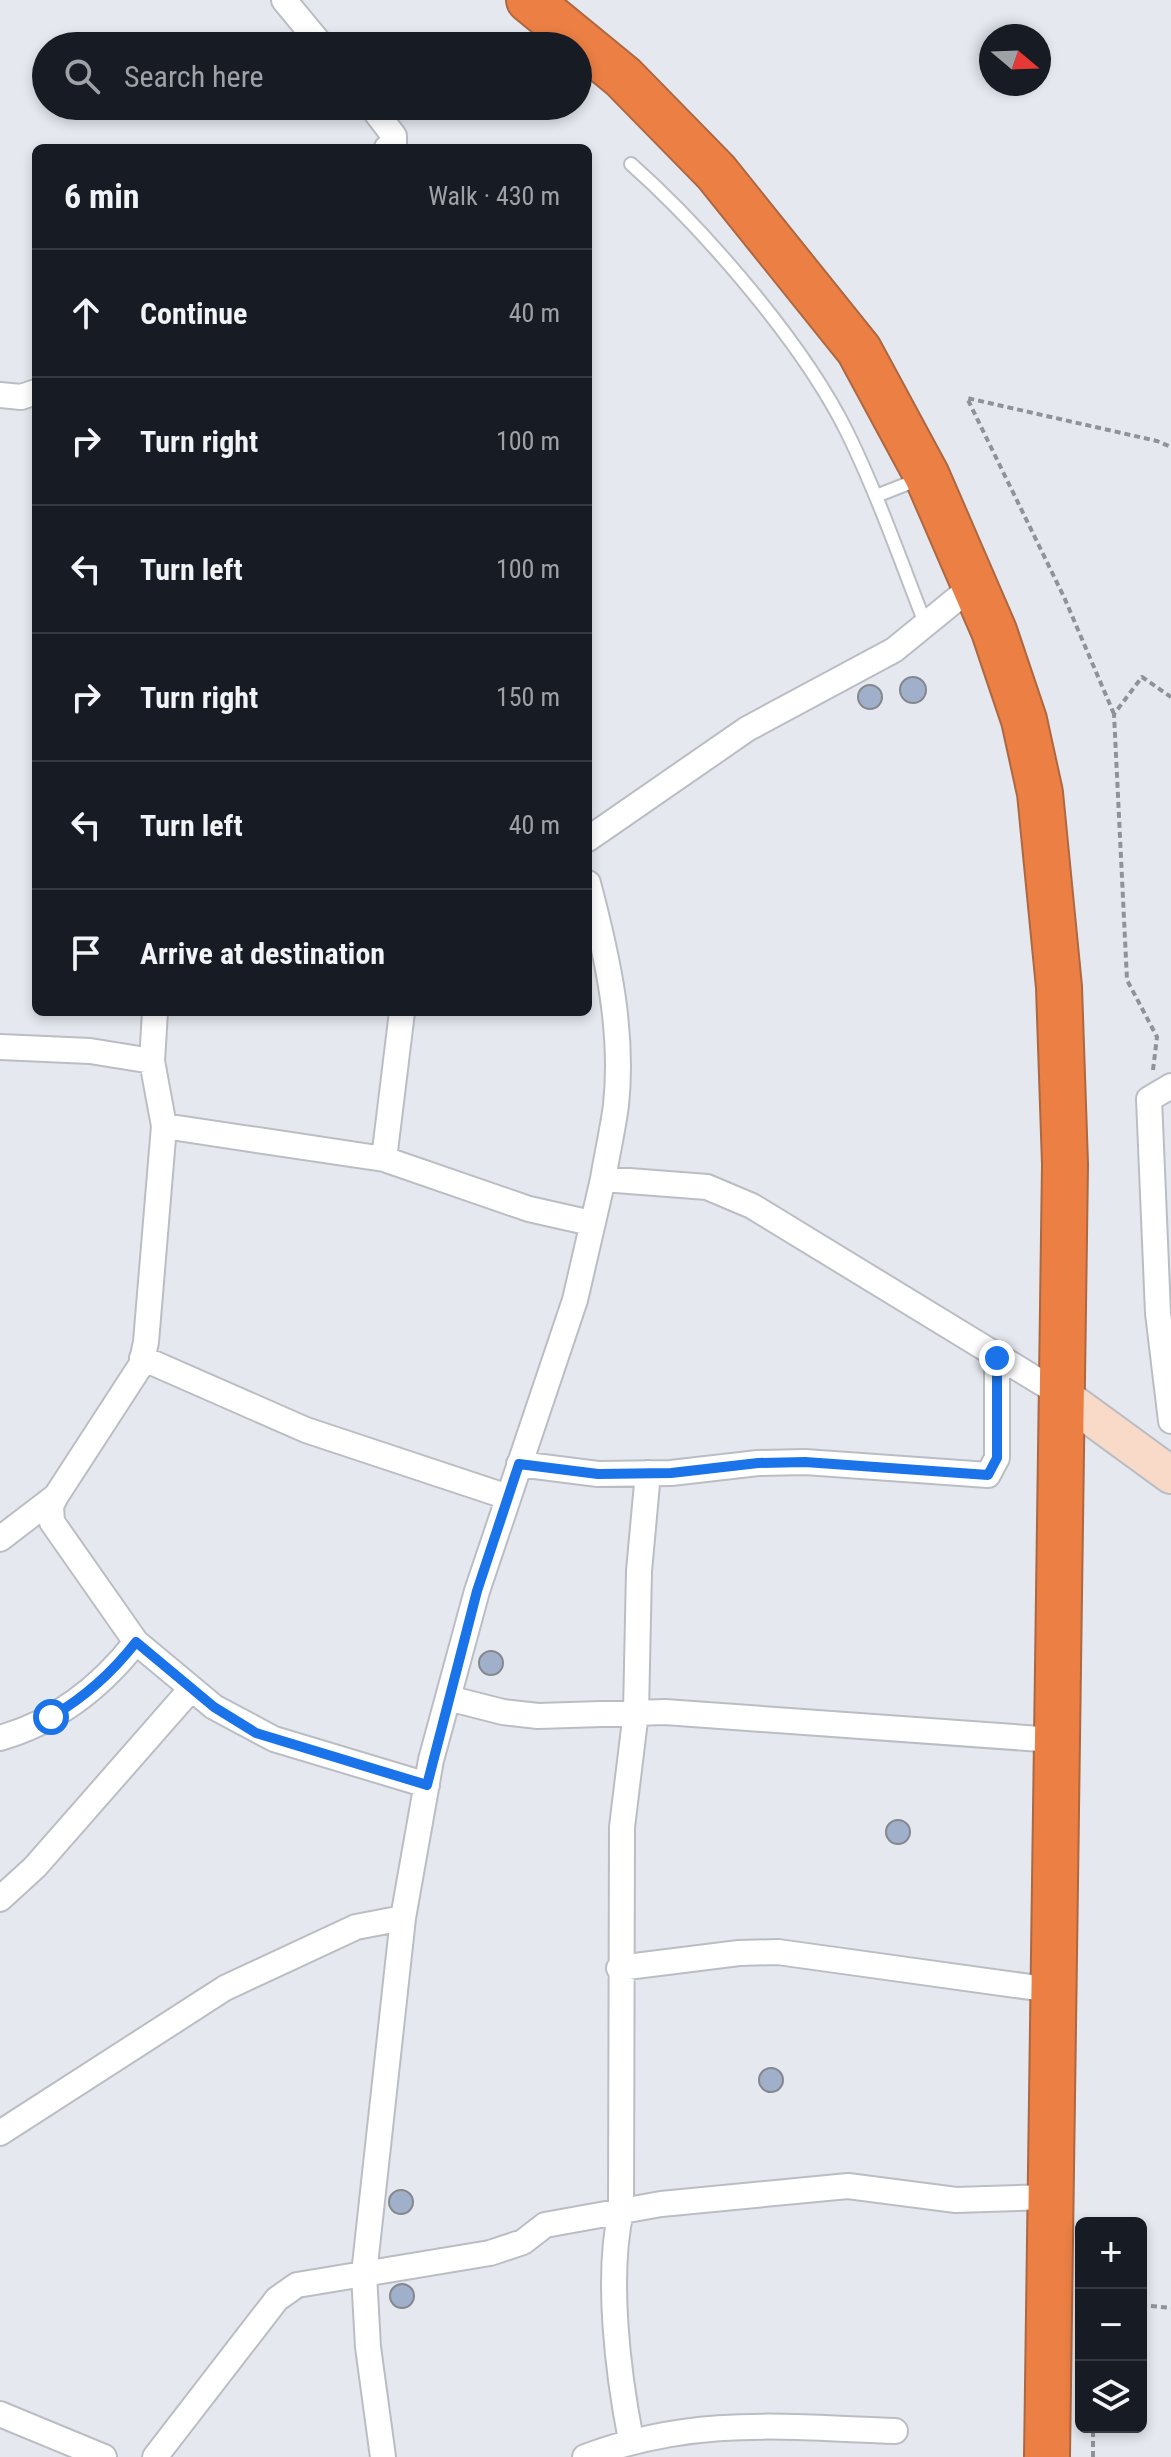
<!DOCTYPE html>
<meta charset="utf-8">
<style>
:root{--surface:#171b24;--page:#20242c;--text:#f1f3f6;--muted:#9ea1a6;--line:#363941}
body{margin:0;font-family:"Roboto Condensed",sans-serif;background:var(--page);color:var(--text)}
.controls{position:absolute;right:24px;bottom:24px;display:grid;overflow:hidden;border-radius:12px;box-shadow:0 4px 12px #0003}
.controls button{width:72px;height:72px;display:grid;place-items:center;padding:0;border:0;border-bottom:2px solid var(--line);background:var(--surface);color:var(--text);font:40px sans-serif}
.compass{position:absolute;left:979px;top:24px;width:72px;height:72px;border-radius:50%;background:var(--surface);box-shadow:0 4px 12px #0003;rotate:109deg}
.stop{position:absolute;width:24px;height:24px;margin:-18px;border:6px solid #1a73e8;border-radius:50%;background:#fff}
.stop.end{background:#1a73e8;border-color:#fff;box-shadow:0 2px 8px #0008}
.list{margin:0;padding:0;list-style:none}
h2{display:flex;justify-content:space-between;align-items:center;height:104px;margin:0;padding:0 32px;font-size:34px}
h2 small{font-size:26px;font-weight:400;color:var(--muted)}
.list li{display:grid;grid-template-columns:52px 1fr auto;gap:24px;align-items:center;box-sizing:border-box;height:128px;padding:0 32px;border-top:2px solid var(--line)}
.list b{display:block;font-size:30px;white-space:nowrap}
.list em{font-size:26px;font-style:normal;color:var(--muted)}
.icon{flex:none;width:44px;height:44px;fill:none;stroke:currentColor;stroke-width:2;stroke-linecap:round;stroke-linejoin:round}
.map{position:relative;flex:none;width:1171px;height:2457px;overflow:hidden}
.search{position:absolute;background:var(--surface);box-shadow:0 4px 12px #0003;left:32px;top:32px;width:560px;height:88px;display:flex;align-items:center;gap:20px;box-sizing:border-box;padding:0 28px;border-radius:44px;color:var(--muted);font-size:30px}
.panel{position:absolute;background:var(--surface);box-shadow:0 4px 12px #0003;left:32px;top:144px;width:560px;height:872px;border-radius:12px}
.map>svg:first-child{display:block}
</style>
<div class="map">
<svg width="1171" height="2457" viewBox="0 0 1171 2457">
<rect width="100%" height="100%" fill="#e5e9ef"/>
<path fill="#a0b0cb" stroke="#84878c" stroke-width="2" d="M900 690a13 13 0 1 1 26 0a13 13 0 1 1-26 0Z
M858 697a12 12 0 1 1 24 0a12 12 0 1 1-24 0Z
M479 1663a12 12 0 1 1 24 0a12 12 0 1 1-24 0Z
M886 1832a12 12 0 1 1 24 0a12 12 0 1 1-24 0Z
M759 2080a12 12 0 1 1 24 0a12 12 0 1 1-24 0Z
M389 2202a12 12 0 1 1 24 0a12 12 0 1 1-24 0Z
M390 2296a12 12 0 1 1 24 0a12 12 0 1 1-24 0Z"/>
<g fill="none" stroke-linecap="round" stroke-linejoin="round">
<defs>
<path id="lane" d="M631 164C705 230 803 343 847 432 877 493 900 559 925 623
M876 496 922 478"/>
<path id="street" d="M284 0 322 46
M371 106 394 136V144L387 148
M0 395 21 397 36 392
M588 839 747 729 894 650 975 584
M588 883C607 955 624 1030 616 1105 613 1129 607 1154 603 1179
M155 1012 152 1061 164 1126 146 1342 141 1365 56 1496 51 1506 52 1522 136 1642 214 1707 274 1739 427 1785
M0 1047 90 1051 152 1061
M1171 1086 1149 1099 1158 1313 1171 1421
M164 1126 384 1159 529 1209 591 1223
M384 1159 402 1012
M142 1358 306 1430 508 1497
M519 1464 598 1474 671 1473 758 1463 805 1462 988 1475 997 1458V1358
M0 1539 56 1496
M448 1698 503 1712 538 1716 665 1712 1055 1740
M0 1738C56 1722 101 1687 136 1642
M0 1899 35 1867 191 1689
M619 1968 739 1953 778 1952 1052 1990
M0 2133 225 1988 356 1927 403 1918
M0 2414 104 2457
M631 2440C618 2374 606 2277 621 2211L622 1827 636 1712 639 1571 648 1473
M155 2457 277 2299 297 2285 490 2253 523 2242 545 2225 661 2204 848 2186 956 2200 1049 2197
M383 2457 368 2347 364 2274 403 1918 431 1760 477 1591 575 1300 603 1179 707 1187 752 1206 1060 1394
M585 2457C694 2416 782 2427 895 2431"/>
<path id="secondary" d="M1060 1394 1171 1475"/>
<path id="highway" d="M529 0 623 77 716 172 859 350 927 476 994 631 1024 720 1040 793 1059 987 1065 1164 1047 2457"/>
</defs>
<use href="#lane" stroke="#babec4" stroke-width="16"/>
<use href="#street" stroke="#babec4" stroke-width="28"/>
<use href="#secondary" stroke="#babec4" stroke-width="40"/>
<use href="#highway" stroke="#ad6741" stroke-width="48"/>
<path stroke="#909297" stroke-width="4" stroke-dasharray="6 4" stroke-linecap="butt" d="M1114 714 1064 597 967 398 1157 441 1171 447
M1153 1070 1157 1037 1127 980 1114 714 1142 677 1171 697
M1141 2305 1171 2308
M1093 2457V2427"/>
<use href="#lane" stroke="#fff" stroke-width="12"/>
<use href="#street" stroke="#fff" stroke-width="24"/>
<use href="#secondary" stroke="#f9d9c7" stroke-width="36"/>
<use href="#highway" stroke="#eb7f44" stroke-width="44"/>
</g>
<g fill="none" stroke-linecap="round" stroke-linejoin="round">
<path stroke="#1a73e8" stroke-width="10" d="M51 1717C85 1697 112 1673 136 1642L214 1707 256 1733 427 1785 477 1591 519 1464 598 1474 671 1473 758 1463 805 1462 988 1475 997 1458V1358"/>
</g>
</svg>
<div class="controls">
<button>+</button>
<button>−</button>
<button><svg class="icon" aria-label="layers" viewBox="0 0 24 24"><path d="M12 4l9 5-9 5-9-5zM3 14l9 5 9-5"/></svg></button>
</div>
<svg class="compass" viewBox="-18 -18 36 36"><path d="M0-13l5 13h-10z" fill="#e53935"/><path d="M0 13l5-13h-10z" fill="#9ea1a6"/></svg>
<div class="stop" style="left:51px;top:1717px"></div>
<div class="stop end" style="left:997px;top:1358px"></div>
<div class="search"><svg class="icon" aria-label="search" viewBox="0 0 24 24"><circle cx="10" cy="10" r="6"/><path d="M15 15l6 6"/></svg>Search here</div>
<section class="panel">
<h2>6 min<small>Walk · 430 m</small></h2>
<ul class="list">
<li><svg class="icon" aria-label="ahead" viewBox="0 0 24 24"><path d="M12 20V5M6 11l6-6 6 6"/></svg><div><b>Continue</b></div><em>40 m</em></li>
<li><svg class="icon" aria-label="right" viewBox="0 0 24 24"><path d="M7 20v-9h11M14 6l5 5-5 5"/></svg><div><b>Turn right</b></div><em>100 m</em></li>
<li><svg class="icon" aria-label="left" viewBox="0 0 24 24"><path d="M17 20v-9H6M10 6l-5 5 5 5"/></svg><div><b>Turn left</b></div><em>100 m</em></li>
<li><svg class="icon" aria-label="right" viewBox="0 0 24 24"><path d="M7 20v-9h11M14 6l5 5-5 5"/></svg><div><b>Turn right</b></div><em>150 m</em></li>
<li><svg class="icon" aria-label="left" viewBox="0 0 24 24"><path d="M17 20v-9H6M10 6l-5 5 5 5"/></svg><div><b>Turn left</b></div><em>40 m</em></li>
<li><svg class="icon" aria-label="arrive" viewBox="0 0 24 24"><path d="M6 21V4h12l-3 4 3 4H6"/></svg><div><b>Arrive at destination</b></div></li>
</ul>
</section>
</div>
